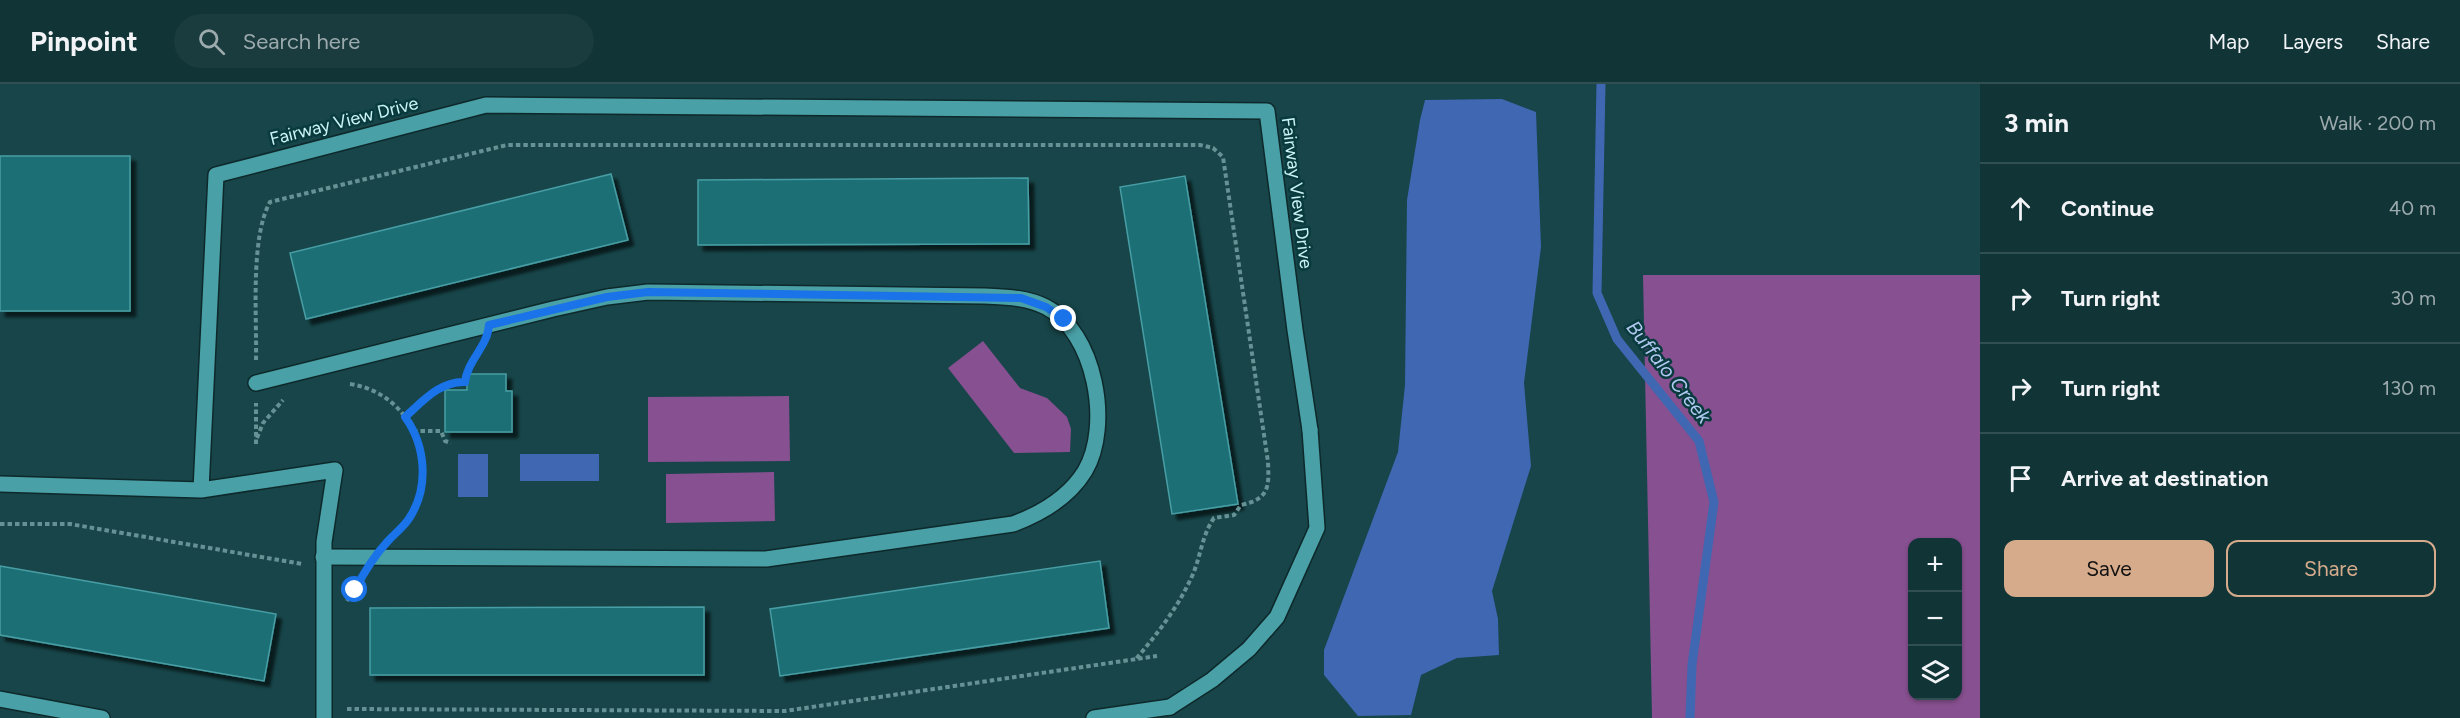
<!DOCTYPE html>
<meta charset="utf-8">
<style>
:root{--surface:#113437;--page:#1a3c3f;--text:#f1f3f6;--muted:#9caaad;--line:#304f52;--accent:#d6ab8b}
body{margin:0;font-family:Figtree,sans-serif;background:var(--page);color:var(--text)}
.controls{position:absolute;right:18px;bottom:18px;display:grid;overflow:hidden;border-radius:12px;box-shadow:0 2px 4px #0004}
.controls button{width:54px;height:54px;display:grid;place-items:center;padding:0;border:0;border-bottom:2px solid var(--line);background:var(--surface);color:var(--text);font:30px sans-serif}
.stop{position:absolute;width:18px;height:18px;margin:-14px;border:4px solid #1a73e8;border-radius:50%;background:#fff}
.stop.end{background:#1a73e8;border-color:#fff;box-shadow:0 2px 6px #0008}
.list{margin:0;padding:0;list-style:none}
h2{display:flex;justify-content:space-between;align-items:center;height:78px;margin:0;padding:0 24px;font-size:26px}
h2 small{font-size:20px;font-weight:400;color:var(--muted)}
.list li{display:grid;grid-template-columns:39px 1fr auto;gap:18px;align-items:center;box-sizing:border-box;height:90px;padding:0 24px;border-top:2px solid var(--line)}
.list b{display:block;font-size:22px;white-space:nowrap}
.list em{font-size:20px;font-style:normal;color:var(--muted)}
.actions{display:flex;gap:12px;padding:18px 24px}
.actions a{flex:1;padding:14px 0;border:2px solid var(--accent);border-radius:12px;text-align:center;font-size:21px;color:var(--accent)}
.actions .main{background:var(--accent);color:#111}
.icon{flex:none;width:33px;height:33px;fill:none;stroke:currentColor;stroke-width:2;stroke-linecap:round;stroke-linejoin:round}
.map{position:relative;flex:none;width:1980px;height:634px;overflow:hidden}
header{display:flex;align-items:center;gap:36px;box-sizing:border-box;height:84px;padding:0 30px;background:var(--surface);border-bottom:2px solid var(--line)}
header strong{font-size:28px}
nav{display:flex;gap:33px;margin-inline-start:auto;font-size:21px}
.search{width:420px;height:54px;background:var(--page);display:flex;align-items:center;gap:15px;box-sizing:border-box;padding:0 21px;border-radius:33px;color:var(--muted);font-size:22px}
main{display:flex}
aside{flex:1;background:var(--surface)}
.map>svg:first-child{display:block}
</style>
<header>
<strong>Pinpoint</strong>
<div class="search"><svg class="icon" aria-label="search" viewBox="0 0 24 24"><circle cx="10" cy="10" r="6"/><path d="M15 15l6 6"/></svg>Search here</div>
<nav><a>Map</a><a>Layers</a><a>Share</a></nav>
</header>
<main>
<div class="map">
<svg width="1980" height="634" viewBox="0 0 1980 634">
<defs>
<filter id="shadow"><feDropShadow dx="5.5" dy="5.5" stdDeviation="1.5" flood-color="#0009"/></filter>
</defs>
<rect width="100%" height="100%" fill="#174549"/>
<path fill="#875090" fill-rule="evenodd" d="M1643 191H1980V634H1652ZM1912 458H1958V612H1912Z
M983 257 1020 304 1047 314 1067 333 1071 345 1070 368 1014 369 948 284Z
M789 312 790 377 648 378V313Z
M774 388 775 437 666 439V390Z"/>
<path fill="#4067b2" d="M1502 15 1536 28 1541 163 1524 299 1531 382 1492 507 1498 535 1499 571 1457 574 1421 591 1411 631 1358 632 1324 591V566L1398 368 1405 301 1407 116 1420 36 1425 16Z
M458 370H488V413H458Z
M520 370H599V397H520Z"/>
<g fill="none" stroke-linecap="round" stroke-linejoin="round">
<path stroke="#4067b2" stroke-width="9" d="M1601 0 1597 209 1617 255 1699 357 1714 418 1692 581 1690 634"/>
</g>
<path fill="#1d6f75" stroke="#479ea4" stroke-width="1.5" filter="url(#shadow)" d="M0 72H130V227H0Z
M611 90 628 156 306 235 290 169Z
M1185 92 1238 420 1172 430 1120 103Z
M1028 94 1029 160 698 161V96Z
M467 290H506V307H512V348H445V306H467Z
M1100 477 1109 544 780 592 770 525Z
M0 482 276 530 264 597 0 551Z
M704 523V591H370V524Z"/>
<g fill="none" stroke-linecap="round" stroke-linejoin="round">
<defs>
<path id="lane" d="M256 299 553 225 607 213 648 208 984 212C1005 213 1026 213 1046 223 1095 248 1112 341 1085 387 1069 413 1040 430 1013 440L766 475 323 473
M0 615 102 634
M1170 623 1212 596 1249 565 1277 533 1317 444 1310 346"/>
<path id="street" d="M0 400 201 406 335 386 324 458V634
M201 406 216 91 486 21 1267 27 1295 246 1310 346
M1094 634 1170 623"/>
</defs>
<use href="#lane" stroke="#0e292b" stroke-width="18"/>
<use href="#street" stroke="#0e292b" stroke-width="18"/>
<path stroke="#669195" stroke-width="4" stroke-dasharray="4.5 3" stroke-linecap="butt" d="M256 276C257 233 250 154 270 118L507 61H1200L1213 64 1223 73 1268 378C1269 402 1270 415 1241 421L1234 431 1214 434C1202 451 1201 471 1193 490 1179 522 1158 549 1136 575
M350 300C423 311 446 403 394 451
M406 333C423 317 440 297 465 298L466 290 477 268
M413 347H441L445 357 451 359
M257 354 263 339 283 316
M256 360V319
M0 440H70L302 480
M347 517 361 495
M347 625 785 627 1157 572"/>
<use href="#lane" stroke="#49a0a6" stroke-width="15"/>
<use href="#street" stroke="#49a0a6" stroke-width="15"/>
</g>
<g fill="none" stroke-linecap="round" stroke-linejoin="round">
<path stroke="#1a73e8" stroke-width="8" d="M355 506C364 488 374 472 388 457 395 449 405 442 410 433 429 403 426 362 405 333 423 317 440 297 465 298 467 277 488 262 489 241L607 213 648 208 1021 214 1046 223 1064 235"/>
</g>
<g text-anchor="middle" stroke-width="5" stroke-linejoin="round" paint-order="stroke">
<g font-size="18" fill="#ccf4f7" stroke="#093b3e">
<text transform="translate(344 37) rotate(-14)" y="6">Fairway View Drive</text>
<text transform="translate(1297 109) rotate(83)" y="6">Fairway View Drive</text>
</g>
<g font-size="20" font-style="italic" fill="#b2c9f2" stroke="#093b3e">
<text transform="translate(1669 288) rotate(52)" y="7">Buffalo Creek</text>
</g>
</g>
</svg>
<div class="controls">
<button>+</button>
<button>−</button>
<button><svg class="icon" aria-label="layers" viewBox="0 0 24 24"><path d="M12 4l9 5-9 5-9-5zM3 14l9 5 9-5"/></svg></button>
</div>
<div class="stop" style="left:355px;top:506px"></div>
<div class="stop end" style="left:1064px;top:235px"></div>
</div>
<aside>
<h2>3 min<small>Walk · 200 m</small></h2>
<ul class="list">
<li><svg class="icon" aria-label="ahead" viewBox="0 0 24 24"><path d="M12 20V5M6 11l6-6 6 6"/></svg><div><b>Continue</b></div><em>40 m</em></li>
<li><svg class="icon" aria-label="right" viewBox="0 0 24 24"><path d="M7 20v-9h11M14 6l5 5-5 5"/></svg><div><b>Turn right</b></div><em>30 m</em></li>
<li><svg class="icon" aria-label="right" viewBox="0 0 24 24"><path d="M7 20v-9h11M14 6l5 5-5 5"/></svg><div><b>Turn right</b></div><em>130 m</em></li>
<li><svg class="icon" aria-label="arrive" viewBox="0 0 24 24"><path d="M6 21V4h12l-3 4 3 4H6"/></svg><div><b>Arrive at destination</b></div></li>
</ul>
<div class="actions"><a class="main">Save</a><a>Share</a></div>
</aside>
</main>
